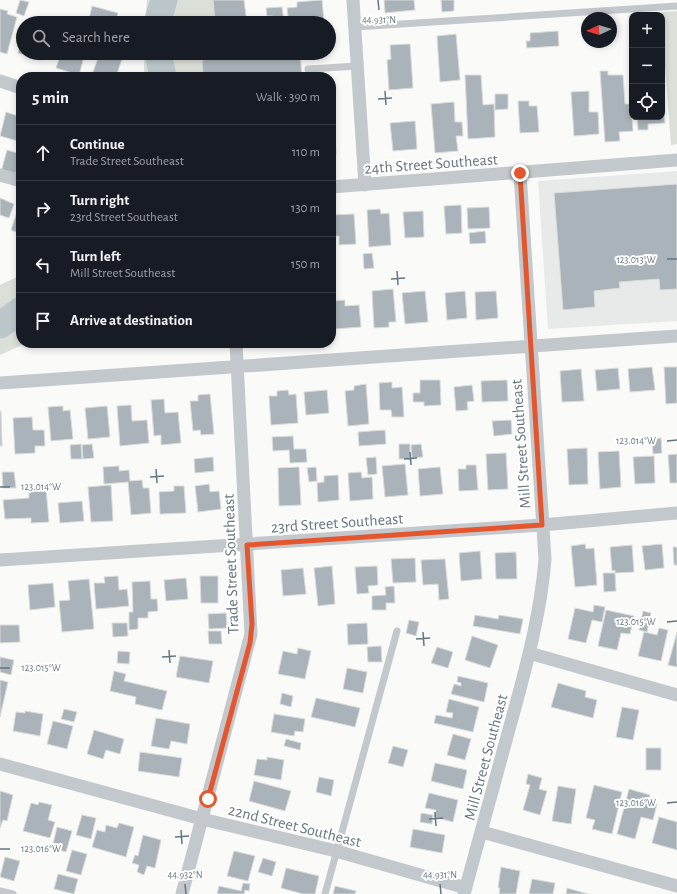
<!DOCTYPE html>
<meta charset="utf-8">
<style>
:root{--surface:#171b24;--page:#242831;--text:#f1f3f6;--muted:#9ea1a6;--line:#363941}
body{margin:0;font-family:"Alegreya Sans",sans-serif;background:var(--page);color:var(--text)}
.controls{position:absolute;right:12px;top:12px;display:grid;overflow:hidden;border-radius:8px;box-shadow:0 2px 6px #0003}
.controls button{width:36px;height:36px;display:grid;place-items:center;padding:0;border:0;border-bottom:1px solid var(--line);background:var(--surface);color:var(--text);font:20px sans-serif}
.compass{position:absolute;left:581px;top:12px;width:36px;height:36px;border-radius:50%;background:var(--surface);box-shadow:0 2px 6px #0003;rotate:266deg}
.stop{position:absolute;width:12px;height:12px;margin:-9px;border:3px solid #e4572e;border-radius:50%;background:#fff}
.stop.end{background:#e4572e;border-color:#fff;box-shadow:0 1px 4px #0008}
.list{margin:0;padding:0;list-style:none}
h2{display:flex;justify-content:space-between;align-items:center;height:52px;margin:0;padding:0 16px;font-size:17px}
h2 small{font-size:13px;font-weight:400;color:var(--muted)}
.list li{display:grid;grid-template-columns:26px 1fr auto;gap:12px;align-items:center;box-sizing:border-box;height:56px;padding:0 16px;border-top:1px solid var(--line)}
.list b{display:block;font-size:15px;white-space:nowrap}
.list p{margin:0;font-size:13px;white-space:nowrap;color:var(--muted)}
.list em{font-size:13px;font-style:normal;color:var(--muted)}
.icon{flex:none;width:22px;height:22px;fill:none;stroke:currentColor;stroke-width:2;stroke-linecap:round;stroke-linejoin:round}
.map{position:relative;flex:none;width:677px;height:894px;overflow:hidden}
.search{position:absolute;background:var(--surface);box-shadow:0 2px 6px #0003;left:16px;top:16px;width:320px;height:44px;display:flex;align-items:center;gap:10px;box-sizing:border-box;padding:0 14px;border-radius:22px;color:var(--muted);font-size:15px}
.panel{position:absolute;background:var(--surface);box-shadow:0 2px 6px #0003;left:16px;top:72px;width:320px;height:276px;border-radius:16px}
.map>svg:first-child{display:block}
</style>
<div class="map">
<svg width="677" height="894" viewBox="0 0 677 894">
<rect width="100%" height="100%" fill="#fafaf8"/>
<path fill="#e8e9e9" d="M677 171V321L548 329 538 181Z"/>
<path fill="#dadfd7" d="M147 0H232L230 23H145Z
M677 11V144L671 145 661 12Z
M144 53H226L224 77H144Z
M21 275V343H27L0 355V285Z"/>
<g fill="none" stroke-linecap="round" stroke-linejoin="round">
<path stroke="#bbc7cb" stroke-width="27" d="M157 23 164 0
M158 53 163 77
M0 325 21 310"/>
</g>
<path fill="#aab3b9" stroke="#dcdcda" d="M20 0 29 2 24 16 16 13Z
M213 0H244L247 23H215Z
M322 0 324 21 289 23 287 8 297 7V2Z
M384 0H414L415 10 385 13Z
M441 0H454V11L442 12Z
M92 6 118 13 115 23H104L89 19Z
M282 7 284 22 273 23V16H267L266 8Z
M0 9 8 11 7 14 17 17 7 54 0 52Z
M558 31 559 46 527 48 526 41H530V33Z
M456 34 460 80 440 82 437 36Z
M23 35V53H43L41 60 18 53Z
M410 44 413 88 389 90 387 60 391 59 390 45Z
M61 53H85L79 75 56 68Z
M100 53H124L116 77H91Z
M300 53 302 77H203L202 60Z
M600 71H608V75H623L625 104H631L633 131 619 132 620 141 605 142Z
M465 75H481L483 105 494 104 495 137 468 139Z
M662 90 665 123 648 124V130H638L637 117H662Z
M589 91V112H598L599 134 574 136 571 92Z
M495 94H508V109L495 110Z
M518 101H529V106H537L539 132 520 133Z
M454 102 455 122H462L463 136H456L458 151 435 153 431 104Z
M331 111H334L336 154 331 155Z
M6 112 21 117V142L0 136Z
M415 121 417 149 393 151 390 123Z
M7 150 21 154 15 176 1 172Z
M677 184V289L660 290 659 279 619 282 620 288 594 291 595 307 563 310 554 193Z
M0 198 14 204 9 218 0 215Z
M21 200V234L11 230Z
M461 205 462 233 446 234 444 206Z
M489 207 490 228 468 229 467 208Z
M380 209 381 214 389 213 391 245 369 247 367 210Z
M423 211 424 237 405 238 403 212Z
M354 214 356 244 339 245V236H333L332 215Z
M485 231 486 243 470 244 469 233Z
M372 253 374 268 364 269 363 254Z
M393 289 396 322H389V327L374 328 372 291Z
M425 291 428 322 405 324 402 293Z
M465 291 467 318 447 320 445 293Z
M496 291 498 318 476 320 475 292Z
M345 300V306L359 305 361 327 335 329 333 301Z
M146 343H173V345L146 347Z
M186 343H208V344L186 346Z
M652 367 655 390 630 392 628 369Z
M664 367H677V403L666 404Z
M618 368 620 389 597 391 595 370Z
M581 369 584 401 562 402 560 371Z
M420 380H440L441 405 424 406V402H413V393H420Z
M507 380 508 401 482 402 481 381Z
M392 382V388L402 387 404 417H392L391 410H380L379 383Z
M366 384 369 424 348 426 345 391 354 390V386Z
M472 385 474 401 467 402 468 410 456 411 454 387Z
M288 390 289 395 296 394 298 423 271 425 269 396H277V391Z
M327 390 329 413 306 415 304 392Z
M210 394 214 434 201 435 200 430 193 431 190 401H198V395Z
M164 399 165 413 178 412 181 443 161 445V435L154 436 151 400Z
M131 405 132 421 147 420 149 443 120 446 117 406Z
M63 406V411L70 410 73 439 51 441 48 407Z
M107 406 110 437 88 439 85 408Z
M0 411H1L2 446H0Z
M32 417 33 430H44L45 446H35V453L15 454 13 418Z
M511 420 512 434 494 436 492 421Z
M385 430 386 444 359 446 358 432Z
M293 436 294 449H306L307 462 290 463 289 450 273 451 272 437Z
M661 438 662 453 653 454 652 439Z
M81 444 82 459H71L70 445Z
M92 444 94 458 83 459 82 445Z
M399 444H410V459H399Z
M421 444 423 457 412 458 411 445Z
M587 448 588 484 569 485 567 449Z
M619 451 621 487 600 489 598 452Z
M506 453 508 489 488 490 486 454Z
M677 454V483H670L668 455Z
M654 456 655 483 635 484 633 457Z
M213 457 214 471 195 473 194 459Z
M376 457 377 474 368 475 366 458Z
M405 464 408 495 385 497 382 466Z
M466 465H476L478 490 459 491 458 469H466Z
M119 466V471L129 470 130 481 142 480 143 488H149L151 513 131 515 128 482 104 484 103 467Z
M299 467 301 505 279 506 278 468Z
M316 467 317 481 309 482 307 468Z
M440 467 443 494 420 496 418 469Z
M2 472H14L16 488H3Z
M361 472 362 478 372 477 373 499 350 501 348 473Z
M338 475 339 500 318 502 317 483 324 482V476Z
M209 484 210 492 219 491 221 509 198 512 195 486Z
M111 485 113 521 91 522 88 487Z
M174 486H184L186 513 160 514 159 492 174 491Z
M46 489 49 522 31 523V518L5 519 3 500 29 498V490Z
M82 501 84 521 60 523 58 503Z
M585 544 586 549 594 548 597 585 575 587 571 546Z
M662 544 664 568 645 570 642 546Z
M632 545 634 572 615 573V570L612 571 610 547Z
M673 547H677V565H674Z
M480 551 482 579 461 581 459 553Z
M516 552 517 579H496L495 553Z
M415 558 416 582 393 583 391 559Z
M445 559 449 599 439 600 438 584 423 585 421 560Z
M332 566 335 604 318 606 314 568Z
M377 566 378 585 368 586 369 593 357 594 355 567Z
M303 568 306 594 283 596 281 570Z
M603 573H615L616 591 604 592Z
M118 576 119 590 127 589 129 606 96 609 94 583H105L104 577Z
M200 576H218V603H201Z
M186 578 188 599 166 601 164 580Z
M89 579 94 629 62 632 59 601 70 600 68 581Z
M150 581 151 599H157L158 611 148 612V618H138V629L129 630V612H133L132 582Z
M53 583 55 607 30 610 28 585Z
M394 586 395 603H386V610H372V596L386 595 385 587Z
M594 605 605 607 602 622 592 620 586 643 568 639 575 608 593 612Z
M606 610 634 616 630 634 621 633 617 650 598 646Z
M643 611 651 613 647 632 639 630Z
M226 613 227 628 209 629 208 614Z
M475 615 498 619 499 615 523 619 520 634 473 626Z
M409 620 419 622 416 636 406 633Z
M112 623H127L128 636 113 637Z
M367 623 368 644 348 645 347 624Z
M0 625H19L20 642 0 643Z
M659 628 668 630 661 661 638 656 644 632 657 635Z
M208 631H221L222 644H209Z
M677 632V667L668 665Z
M472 636 498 645 490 668 465 660Z
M381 646 382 662H368L367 647Z
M437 647 453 652 448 668 431 663Z
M298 648 311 651 305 679 278 674 283 651 297 654Z
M118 651 130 652 129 664 117 663Z
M180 656 213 661 209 683 176 677Z
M0 657 14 660 11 675 0 672Z
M347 668 367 672 363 693 343 689Z
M114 671 126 674 124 681 167 691 162 710 135 704 136 697 110 691Z
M458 676 488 683 484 702 451 694 454 684 461 686V683L457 682Z
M0 680 8 682 0 717Z
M558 683 586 691 585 697 597 700 593 718 551 707Z
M282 693 293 696 291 707 280 704Z
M316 698 360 708 355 727 311 717Z
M449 699 479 707 473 732 434 723 436 715 452 718 453 713 446 712Z
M622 707 639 710 633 740 616 737Z
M64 709 77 712 74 722 61 719Z
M25 711 43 714 40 736 13 731 16 712 25 713Z
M274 714 305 719 303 732 295 731 294 736 271 732Z
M156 718 190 724 187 744 171 741 169 749 151 746Z
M53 721 73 726 67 749 47 744Z
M94 730 124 739 120 754 106 750 103 759 87 754Z
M453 734 471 739 465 760 447 755Z
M286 739 301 743 300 750 284 746Z
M393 746 408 750 403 767 388 763Z
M646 748H661V770H646Z
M140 752 182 758 179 777 138 771Z
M267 757 284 760 281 780 254 775 257 759 267 760Z
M435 763 467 770 463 789 431 781Z
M528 774 542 778 539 789 547 791 540 815 523 810 530 785 526 784Z
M319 777 334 780 331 796 316 792Z
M254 781 291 791 285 811 249 801Z
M594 785 622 792 612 834 592 829 595 820 586 818Z
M558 786 576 789 571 824 552 821Z
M629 789 650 795 649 801 657 804 653 820 641 817 635 839 617 834Z
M0 791 13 795 7 821 3 820 0 828Z
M429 793 458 800 453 822 434 817 436 810 425 808Z
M39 802 52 805 48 820 55 822 50 838 23 831 31 803 38 805Z
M421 813 433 815 432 824 420 822Z
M82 815 96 818 91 839 76 835Z
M659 817 677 822V850L652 843Z
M119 823 134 827 126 857 92 847 97 830 105 832 106 825 117 828Z
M57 827 72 831 66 852 52 848Z
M413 829 445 835 442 853 410 847Z
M143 835 161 840 155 868 147 866 144 875 137 872 139 865 132 863 135 855 138 856Z
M72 850 87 854 81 875 66 871Z
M234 851 255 856 248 881 227 876Z
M5 857 20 861 14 881 0 877Z
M263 858 276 862 272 876 258 872Z
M501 867 520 871 516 894H499L500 888H498Z
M286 868 319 876 315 894H303L281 888Z
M58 874 78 879 74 894 54 889Z
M532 879 555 883 553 894H529Z
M243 883 250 884 249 891 245 890 244 894H217L219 886 241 891Z
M335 886 356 891 355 894H333Z
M567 888 588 894H566Z"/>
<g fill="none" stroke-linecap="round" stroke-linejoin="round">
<path stroke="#c3c8cc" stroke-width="7" d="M355 27 677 6
M308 69 358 66
M0 891 13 894
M325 894 397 631"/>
<path stroke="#c3c8cc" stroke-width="13" d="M353 0 365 185
M0 81 21 88
M0 175 21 181
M331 187 677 160
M0 383 677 336
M0 560 542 525 677 513
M529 653 677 695
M0 764 202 819 336 851 466 888
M482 832 677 886
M182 894 251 634 236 343
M464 894C481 831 499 768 516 704 529 656 541 609 545 559L520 173"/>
</g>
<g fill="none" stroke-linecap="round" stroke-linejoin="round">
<path stroke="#e4572e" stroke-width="5" d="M208 799 250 643 252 624 247 545 542 525 520 173"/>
</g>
<path fill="none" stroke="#657683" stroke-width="1.5" d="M378 0 379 10M385 91 386 105M378 99 392 98M667 259H677M397 271 398 285M391 279 405 278M667 441 677 440M410 452 411 465M404 459 417 458M156 469 157 483M150 477 164 476M0 487H10M667 622 677 621M423 632 424 646M416 639 430 638M169 650 170 663M162 657 176 656M0 668H10M667 803 677 802M435 812 436 826M429 819 443 818M181 830 182 844M175 837 189 836M0 849H10M185 884 186 894M440 884 441 894"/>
<g text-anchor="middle" stroke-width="4" stroke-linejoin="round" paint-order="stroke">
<g font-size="16" fill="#657683" stroke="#fff">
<text transform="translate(431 163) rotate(-4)" y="6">24th Street Southeast</text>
<text transform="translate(520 444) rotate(-94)" y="6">Mill Street Southeast</text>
<text transform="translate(337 522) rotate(-4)" y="6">23rd Street Southeast</text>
<text transform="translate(230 564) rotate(-92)" y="6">Trade Street Southeast</text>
<text transform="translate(485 757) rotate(-75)" y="6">Mill Street Southeast</text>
<text transform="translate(295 825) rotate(14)" y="6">22nd Street Southeast</text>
</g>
</g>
<g font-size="10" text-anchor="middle" fill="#657683" stroke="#fff" stroke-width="4" stroke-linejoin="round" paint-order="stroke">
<text x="379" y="23">44.931°N</text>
<text x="636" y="263">123.013°W</text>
<text x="636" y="444">123.014°W</text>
<text x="41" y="490">123.014°W</text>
<text x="636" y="625">123.015°W</text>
<text x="41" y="671">123.015°W</text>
<text x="636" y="806">123.016°W</text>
<text x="41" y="852">123.016°W</text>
<text x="185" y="878">44.932°N</text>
<text x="440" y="878">44.931°N</text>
</g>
</svg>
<div class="controls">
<button>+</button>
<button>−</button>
<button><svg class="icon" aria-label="locate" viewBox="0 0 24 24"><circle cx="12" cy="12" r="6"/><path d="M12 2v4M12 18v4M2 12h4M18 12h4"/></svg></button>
</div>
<svg class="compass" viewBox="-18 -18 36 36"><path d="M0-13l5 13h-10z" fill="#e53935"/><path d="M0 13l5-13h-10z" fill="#9ea1a6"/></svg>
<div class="stop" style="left:208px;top:799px"></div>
<div class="stop end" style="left:520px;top:173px"></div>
<div class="search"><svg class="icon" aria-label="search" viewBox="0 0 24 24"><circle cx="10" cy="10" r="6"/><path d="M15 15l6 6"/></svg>Search here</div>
<section class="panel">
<h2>5 min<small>Walk · 390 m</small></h2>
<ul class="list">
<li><svg class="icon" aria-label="ahead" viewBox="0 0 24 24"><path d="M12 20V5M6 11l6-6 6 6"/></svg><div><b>Continue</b><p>Trade Street Southeast</p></div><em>110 m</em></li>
<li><svg class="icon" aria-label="right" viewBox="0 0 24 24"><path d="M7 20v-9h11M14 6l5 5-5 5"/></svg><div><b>Turn right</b><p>23rd Street Southeast</p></div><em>130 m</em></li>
<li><svg class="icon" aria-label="left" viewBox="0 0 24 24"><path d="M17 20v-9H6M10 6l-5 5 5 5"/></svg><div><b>Turn left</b><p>Mill Street Southeast</p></div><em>150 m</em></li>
<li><svg class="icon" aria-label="arrive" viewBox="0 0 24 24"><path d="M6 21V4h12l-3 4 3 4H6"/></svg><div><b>Arrive at destination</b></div></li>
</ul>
</section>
</div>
